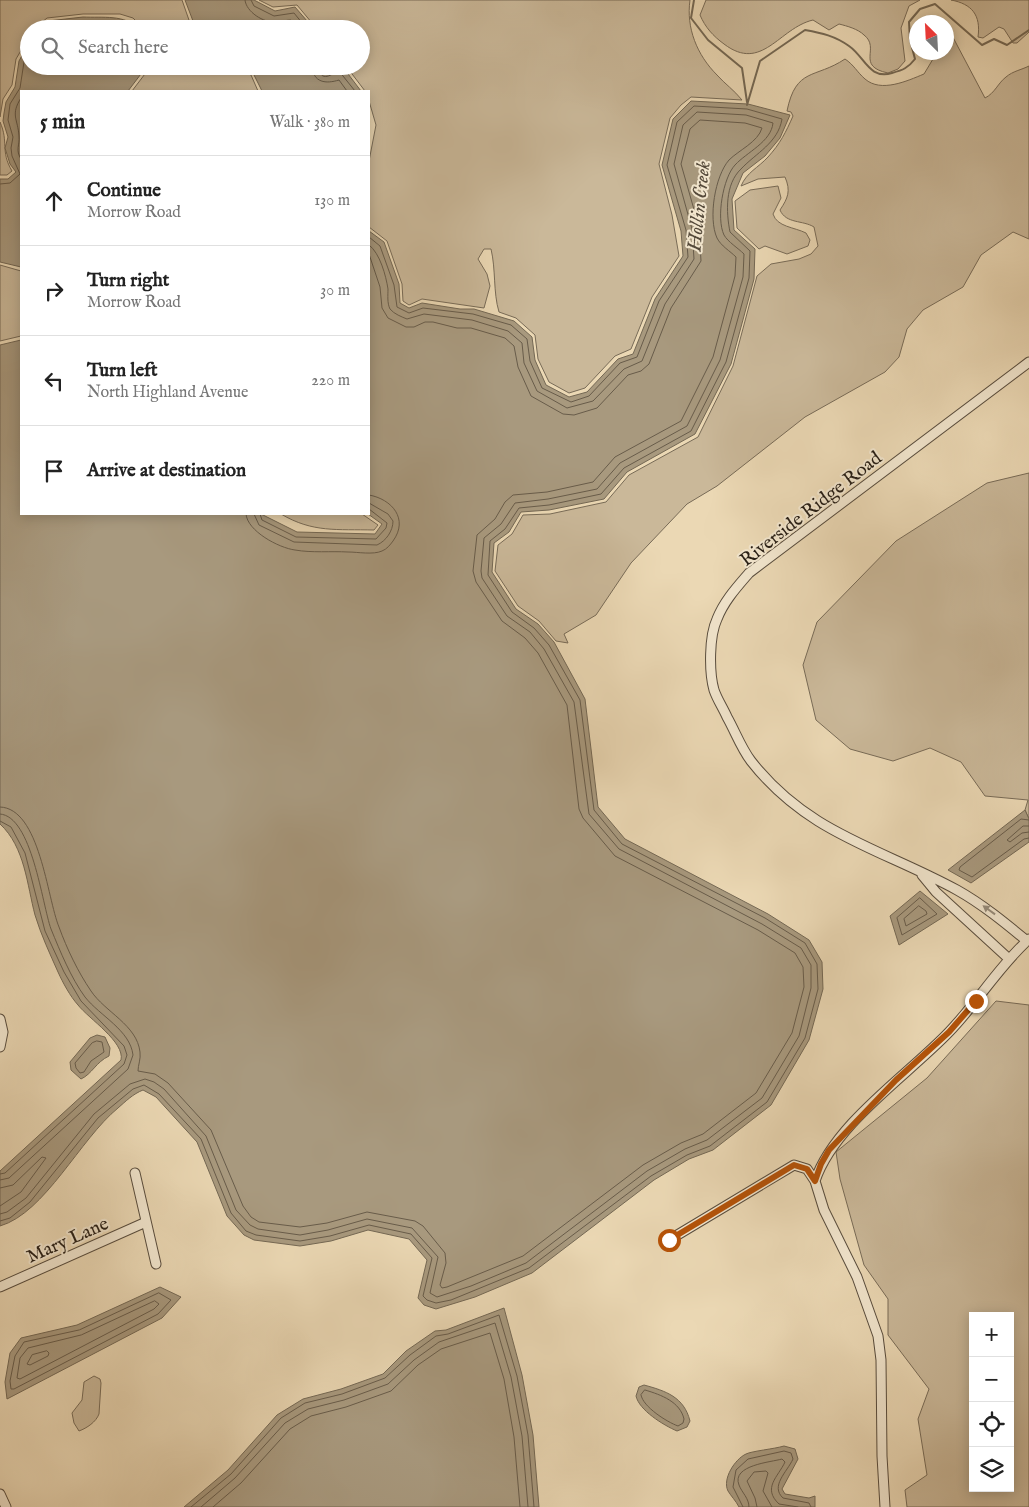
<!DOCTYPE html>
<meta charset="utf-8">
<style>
:root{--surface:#fff;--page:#f2f2f2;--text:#222;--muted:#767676;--line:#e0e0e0}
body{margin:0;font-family:"IM FELL English",serif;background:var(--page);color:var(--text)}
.controls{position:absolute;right:15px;bottom:15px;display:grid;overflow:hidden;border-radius:0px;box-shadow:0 2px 12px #0003}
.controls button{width:45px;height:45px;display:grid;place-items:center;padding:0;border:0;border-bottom:1px solid var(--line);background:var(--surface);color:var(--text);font:25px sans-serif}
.compass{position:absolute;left:909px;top:15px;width:45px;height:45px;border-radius:50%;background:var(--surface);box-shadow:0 2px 12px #0003;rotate:336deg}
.stop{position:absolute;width:15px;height:15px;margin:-11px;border:4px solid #b45309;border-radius:50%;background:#fff}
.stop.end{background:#b45309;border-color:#fff;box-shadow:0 1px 5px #0008}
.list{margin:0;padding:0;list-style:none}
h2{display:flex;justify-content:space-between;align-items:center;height:65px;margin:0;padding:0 20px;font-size:21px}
h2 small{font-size:16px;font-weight:400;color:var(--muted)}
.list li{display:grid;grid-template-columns:32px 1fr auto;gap:15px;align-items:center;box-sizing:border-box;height:90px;padding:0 20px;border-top:1px solid var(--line)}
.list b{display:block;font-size:19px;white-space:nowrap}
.list p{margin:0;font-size:16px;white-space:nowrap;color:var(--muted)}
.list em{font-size:16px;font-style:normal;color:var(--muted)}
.icon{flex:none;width:28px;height:28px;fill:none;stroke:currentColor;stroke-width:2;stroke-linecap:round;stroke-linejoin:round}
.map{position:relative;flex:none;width:1029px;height:1507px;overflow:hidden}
.search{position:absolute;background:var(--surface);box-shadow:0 2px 12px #0003;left:20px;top:20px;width:350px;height:55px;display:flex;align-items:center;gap:12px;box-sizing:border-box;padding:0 18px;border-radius:28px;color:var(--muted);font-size:19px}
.panel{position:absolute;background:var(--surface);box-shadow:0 2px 12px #0003;left:20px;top:90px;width:350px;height:425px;border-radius:0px}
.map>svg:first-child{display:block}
</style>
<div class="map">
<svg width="1029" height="1507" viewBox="0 0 1029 1507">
<rect width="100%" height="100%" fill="#ebd8b4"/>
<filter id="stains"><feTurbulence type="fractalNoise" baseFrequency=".004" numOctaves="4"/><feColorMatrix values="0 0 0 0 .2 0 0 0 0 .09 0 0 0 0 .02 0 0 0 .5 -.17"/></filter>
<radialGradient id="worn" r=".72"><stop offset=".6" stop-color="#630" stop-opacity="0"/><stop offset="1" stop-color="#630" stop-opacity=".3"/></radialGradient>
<path fill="#cab899" stroke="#786b57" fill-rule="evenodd" d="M0 0H182L190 23 195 29H144L133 18 120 14H83L47 18 34 29H29V37L16 59 12 85 3 99 0 117Z
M259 0H690C686 28 697 55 717 75 725 84 734 90 742 100L691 97 681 105 670 118 659 164 672 215 679 256 652 297 631 349 615 356 585 388 569 393 549 382 538 359 535 335 516 318 499 312C493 292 496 270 491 249H484L478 259 487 274 490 286 484 308 422 299 409 305 403 301 402 284 387 241 369 227V161L376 125 369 101V91H365L346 66H361V29H317L297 5 273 7Z
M706 0H920L909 6 901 28 905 61 898 69 888 73C855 66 881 48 864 35 858 29 847 26 839 24L829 30 813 20C779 28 762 73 724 44 713 36 705 27 700 15Z
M951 0H1029V32L1017 43H1013L1004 29 999 27 983 38 978 37C981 15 972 4 951 0Z
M947 26 985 98C995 93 998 83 1006 77 1013 71 1021 70 1029 66V239L1013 232 981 255 963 287 923 310 907 329 899 357 885 372 805 417 717 486 687 504 631 563 596 615 564 634 568 643 556 641 539 621 518 606 495 571 498 545 512 534 523 515 550 514 606 502 629 475 698 437 733 366 757 276 771 264 799 259 811 254 818 246 814 227C803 220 786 224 780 210 788 198 791 191 785 177L758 179 741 186C747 172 758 168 768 157 780 144 786 132 793 116L791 112 787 111C796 67 815 79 845 59 854 65 857 72 865 79 881 93 907 81 924 74L933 59 932 53 946 52Z
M151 66H236L251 75 258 91H132Z
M0 122C9 142 0 151 12 171L7 175H0Z
M778 186 781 198 773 214C777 227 794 227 806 233L810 240 808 246 787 254 765 246 759 249 737 228 735 201 750 190Z
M0 265 21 271V336L0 341Z
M1029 473V819L1025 810 1028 800 985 796 961 762 930 748 893 761 850 749 816 720 803 665 817 622 896 541 987 483Z
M281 514H362L378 525 374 530C337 529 313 533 281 514Z
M996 1001 1029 1005V1507H907L905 1490 927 1475 918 1419 929 1389 888 1335V1299L864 1265 840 1179 836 1152 927 1078ZM973 1316H1010V1488H973Z
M94 1376 100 1379 101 1383 99 1414C96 1422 87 1428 79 1431L74 1423 72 1413 82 1400 84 1382Z"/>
<path fill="#a8997e" stroke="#746854" d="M185 0H254L275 11 295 7 314 29H199L193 21Z
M83 17C103 18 124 14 140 29H39L48 21Z
M29 43V66H147L128 91H21V267L0 262V179H8L16 172 10 164 5 148 8 137 3 121 4 113 6 102 15 87 19 61Z
M242 66H322L325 71 329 72 332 66H342L361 91H262L253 73Z
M691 101 748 104 790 115 780 138 765 156 743 173 732 199 734 230 755 249 754 279 731 364 695 434 627 472 604 499 549 510 521 512 509 532 494 543 492 572 516 609 538 624 554 642 585 699 598 807 625 839 768 914 809 940 822 962 823 989 809 1040 771 1105 713 1150 689 1159 654 1180 532 1273 475 1297 436 1309 424 1305 418 1298 427 1260 409 1239 368 1230 331 1241 300 1246 254 1240 244 1235 227 1216 197 1142 156 1097 143 1090C133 1094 126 1101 118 1108 80 1139 45 1213 0 1226V1171L121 1060C125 1042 89 1019 78 1005 70 996 63 983 58 972 50 954 41 935 35 915 27 885 25 847 0 824V345L21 340V514H261L297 532 375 534 382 524 368 514 369 231 384 242 399 284 400 303 409 308 422 303 460 309H474L514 321 532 337 535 360 546 385 569 397 587 392 618 359 633 354 655 299 683 256 681 231 662 165 673 119Z
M1025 810 1029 819V842L971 883 948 870Z
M920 891 948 914 899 945 890 916Z
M97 1035 105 1037 110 1048 109 1056C96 1062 92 1074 81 1079L71 1070 70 1062 90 1038Z
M160 1287 181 1297 162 1318 7 1399 5 1382 10 1353 21 1338 77 1325Z
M504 1308 522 1375 533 1435 539 1507H184L228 1470 277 1415 303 1399 341 1389 383 1374 406 1351 435 1331 446 1330Z
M644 1385C666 1391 684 1397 690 1421L687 1427 677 1431C663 1425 639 1410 636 1396L639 1387Z
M784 1446 795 1449 798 1459 782 1489 785 1494 809 1498 815 1496V1507H739C736 1501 731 1496 728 1491 722 1479 735 1459 746 1454 752 1451 774 1449 784 1446Z"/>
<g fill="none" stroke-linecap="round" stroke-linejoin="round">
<path stroke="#685c4a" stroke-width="1" d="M245 0C246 12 264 23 275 22 281 22 286 20 291 20L299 29
M251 0 254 6 274 16 294 13 307 29
M46 29C59 20 120 19 132 29
M312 66C313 83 326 84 339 80L347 91
M318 66C321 85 332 73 339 71L355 91
M21 98C10 115 18 119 19 136 20 145 15 150 21 159
M0 184 10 183 20 174 12 156 11 148 13 137 8 120 10 104 20 88 24 62 29 52
M246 514C247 531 279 548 295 550 312 553 331 551 348 552 358 552 373 555 382 551 387 549 390 545 393 541 409 519 392 499 369 495
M254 514 259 525 294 542 377 545C386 541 393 531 393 521L388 514 369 503
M260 514 262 520 296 537 376 539 386 528 387 523 369 509
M0 807C40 808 47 898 59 927 67 949 78 972 91 991 105 1012 137 1025 140 1052 141 1059 138 1065 138 1071L155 1074 168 1083 211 1130 243 1206 251 1217 259 1222 300 1227 327 1223 367 1212 415 1221 423 1226 445 1253 446 1263 440 1285 442 1288 447 1287 523 1256 643 1165 681 1143 703 1134 756 1093 792 1033 804 987 803 967 795 953 758 930 615 856 583 818 579 809 567 705 538 653 525 638 502 621 476 582 473 571 477 535 495 519 505 502 513 495 547 492 593 482 615 457 681 421 713 357 735 276 736 257C730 251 721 246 717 238 708 218 715 176 729 160 739 150 758 142 762 128L745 123 700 120 690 129 681 164 699 227 701 261 671 308 649 364 641 371 628 375 597 408 574 415 563 414 531 396 518 367 514 346 505 338 471 328H457L433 322H425L414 327H406L388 318 382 308 380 287 369 254
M0 814C32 816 42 904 51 929 60 951 71 978 85 997 100 1016 130 1030 133 1055L128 1069 9 1178 0 1180
M1029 820 1021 819 960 867 959 870 972 877 1024 839 1029 838
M0 821 11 827 25 853 45 931 64 972 81 1001 124 1046 127 1055 124 1064 5 1173 0 1174
M1029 826H1023L1007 840 1010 842 1022 833 1029 832
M920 898 937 914 902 935 897 918Z
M919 906 926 911 927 914 906 926 904 919Z
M97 1041 102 1042 104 1052 91 1061 84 1072 80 1073 76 1068 75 1063 92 1043Z
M0 1188 13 1185 42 1157 46 1158 21 1192 0 1206
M0 1214 7 1212 26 1198 94 1114 130 1084 145 1079 154 1082 164 1089 206 1136 236 1210 250 1225 258 1229 300 1235 328 1230 367 1219 412 1228 438 1257 430 1293 437 1297 471 1286 526 1263 647 1171 685 1149 707 1140 762 1098 799 1036 811 988V965L801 948 762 924 619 849 589 814 574 702 544 649 530 632 507 616 482 578 481 571 484 538 501 524 515 503 548 499 597 489 620 463 687 426 720 360 743 277 744 254C738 248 728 242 724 235 716 218 723 178 735 165 747 152 771 142 773 123L746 115 697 112 683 125 674 164 692 229 694 259 665 304 642 361 624 369 593 401 567 408 537 391 524 363 522 343 508 331 472 320 424 314 407 319C402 317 394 314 390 309 387 303 388 295 388 289 386 276 380 253 369 245
M0 1221 10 1218 30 1202 98 1118 133 1089 144 1085 159 1094 201 1139 231 1213 246 1231 256 1235 300 1241 330 1236 369 1225 411 1234 432 1258 423 1296 427 1300 436 1303 451 1300 529 1268 651 1176 687 1155 710 1146 767 1102 805 1038 818 989 817 964 805 943 765 918 622 844 594 810 580 700 549 645 534 628 512 612 488 575 490 541 505 529 519 508 549 505 601 494 624 468 691 431 726 362 749 278 750 251 730 232C726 212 725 184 741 169 756 153 778 143 782 119L747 109 694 106 677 122 667 165 686 230 688 257 659 301 637 357 620 363 589 396 571 402 542 388 530 361 527 339 511 325 473 314 423 308 409 313 397 307 394 285 380 246 369 237
M159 1293 171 1300 158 1314 14 1389H11L10 1381 15 1356 24 1342 79 1330Z
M155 1301 159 1304 154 1309 20 1379 17 1378 20 1358 28 1348 81 1335Z
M47 1351 49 1353 48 1356 30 1365 27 1364 32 1355Z
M645 1390C662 1395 680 1402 684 1419L683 1423 678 1426C667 1422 643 1407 641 1395Z
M191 1507 231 1474 281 1418 305 1403 342 1394 385 1378 410 1355 436 1336 448 1334 499 1315 517 1376 528 1435 534 1507
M201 1507 235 1478 285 1423 308 1409 344 1400 388 1384 414 1360 439 1342 495 1323 511 1377 522 1436 528 1507
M213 1507 241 1483 290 1429 311 1416 346 1407 391 1391 418 1365 441 1349 490 1333 504 1379 514 1437 520 1507
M743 1507 733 1487 736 1470 748 1459 784 1451 791 1453 793 1459C787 1472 770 1486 783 1498L809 1503 811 1507
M749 1507C749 1498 742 1493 739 1485 731 1465 772 1462 782 1459L785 1462C778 1477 762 1488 779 1504L798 1507
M757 1507 755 1498 747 1481 754 1472 766 1471 768 1473 763 1491 772 1507"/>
<path stroke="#746854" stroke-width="2" d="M694 0 691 18 708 40 742 68 747 102
M747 105 760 61 805 30C822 33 835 36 849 46 865 57 869 80 892 73 903 70 908 68 915 59L910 40 909 22 920 9 935 4 982 45 994 39 1007 45 1029 30"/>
<defs>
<path id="street" d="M922 875 936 892 1008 958
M1027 941C1004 922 982 904 957 890 880 848 808 834 751 761 741 748 735 731 727 717 723 708 717 699 714 690 709 672 709 636 717 619 724 601 737 587 749 573L1029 362
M0 1019 3 1032 0 1047
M135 1173 156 1264
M669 1240 794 1165 807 1169 815 1181
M0 1287 146 1222
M0 1494 6 1507
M885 1507 882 1456 881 1360 878 1336 857 1277 824 1210 815 1181C834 1124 908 1075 949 1032 978 1002 998 967 1029 939"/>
</defs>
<use href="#street" stroke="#584c3d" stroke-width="11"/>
<use href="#street" stroke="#f2e6ce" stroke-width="9"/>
</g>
<defs><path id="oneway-solid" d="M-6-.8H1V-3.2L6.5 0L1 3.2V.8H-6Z" transform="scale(1.25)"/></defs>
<use fill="#978c7b" href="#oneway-solid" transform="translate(989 910) rotate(-144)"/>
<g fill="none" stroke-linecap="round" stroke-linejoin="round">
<path stroke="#b45309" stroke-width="6" d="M669 1240 794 1165 807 1169 815 1181 821 1164 829 1150 896 1080 949 1032 976 1001"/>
</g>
<g text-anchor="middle" stroke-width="4" stroke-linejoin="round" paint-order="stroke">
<g font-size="19" fill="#271e15" stroke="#f2e6ce">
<text transform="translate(810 508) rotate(-38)" y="7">Riverside Ridge Road</text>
<text transform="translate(67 1239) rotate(-24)" y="7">Mary Lane</text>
</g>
<g font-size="20" font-style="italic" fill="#54493a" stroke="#f2e6ce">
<text transform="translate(698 206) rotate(-84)" y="7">Hollin Creek</text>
</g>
</g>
<rect width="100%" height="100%" filter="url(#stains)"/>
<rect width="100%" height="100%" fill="url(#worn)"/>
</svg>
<div class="controls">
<button>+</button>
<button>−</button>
<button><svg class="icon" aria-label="locate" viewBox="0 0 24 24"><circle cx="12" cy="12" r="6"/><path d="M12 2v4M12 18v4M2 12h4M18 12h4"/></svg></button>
<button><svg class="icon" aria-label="layers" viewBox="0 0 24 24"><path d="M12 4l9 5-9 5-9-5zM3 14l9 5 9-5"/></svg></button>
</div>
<svg class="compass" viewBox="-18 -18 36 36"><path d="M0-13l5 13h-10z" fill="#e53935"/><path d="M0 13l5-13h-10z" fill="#767676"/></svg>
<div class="stop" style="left:669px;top:1240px"></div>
<div class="stop end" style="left:976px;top:1001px"></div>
<div class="search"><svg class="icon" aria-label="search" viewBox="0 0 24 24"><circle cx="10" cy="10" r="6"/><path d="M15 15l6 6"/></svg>Search here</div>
<section class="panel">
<h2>5 min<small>Walk · 380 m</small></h2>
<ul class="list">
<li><svg class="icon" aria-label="ahead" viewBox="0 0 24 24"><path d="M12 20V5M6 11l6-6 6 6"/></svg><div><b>Continue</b><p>Morrow Road</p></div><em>130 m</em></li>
<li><svg class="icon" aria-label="right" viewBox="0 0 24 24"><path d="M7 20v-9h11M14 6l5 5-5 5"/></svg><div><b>Turn right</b><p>Morrow Road</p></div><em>30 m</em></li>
<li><svg class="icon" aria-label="left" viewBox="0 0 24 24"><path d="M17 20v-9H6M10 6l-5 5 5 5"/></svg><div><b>Turn left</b><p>North Highland Avenue</p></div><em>220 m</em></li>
<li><svg class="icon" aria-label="arrive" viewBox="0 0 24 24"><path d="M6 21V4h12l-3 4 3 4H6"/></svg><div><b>Arrive at destination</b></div></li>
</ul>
</section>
</div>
